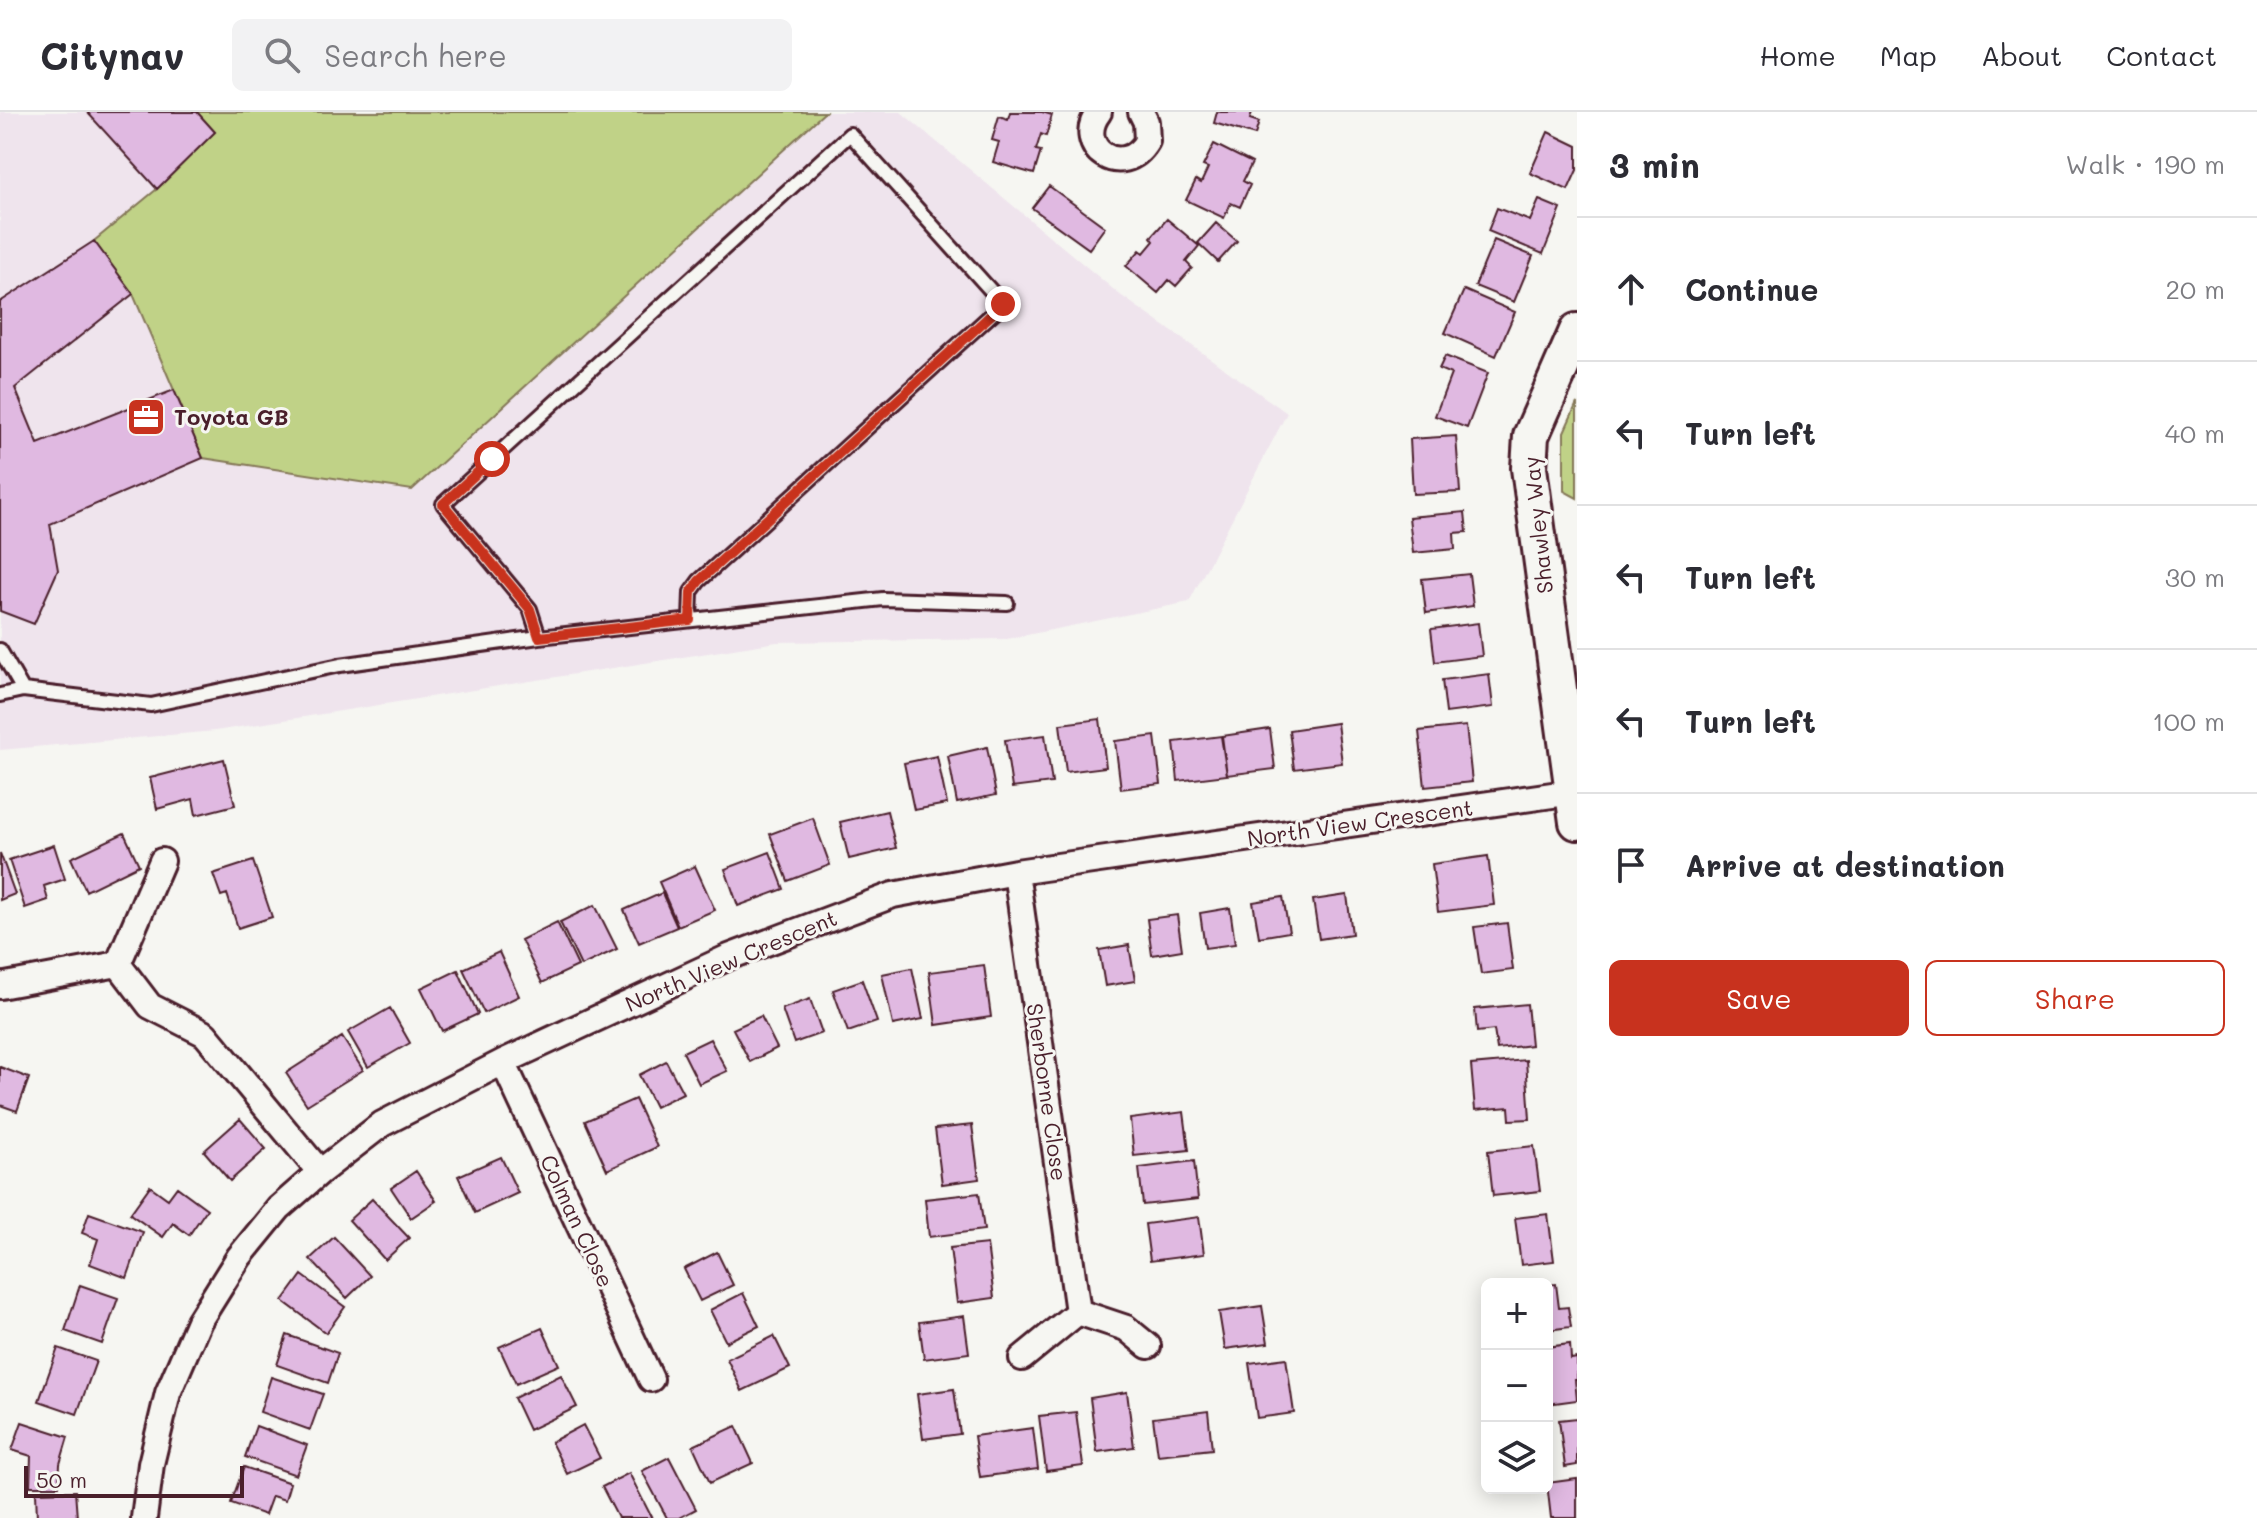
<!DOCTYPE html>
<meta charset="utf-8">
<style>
:root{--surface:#fff;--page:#f2f2f3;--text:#2b2b33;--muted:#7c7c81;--line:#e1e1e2;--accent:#c8321e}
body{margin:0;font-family:Mali,sans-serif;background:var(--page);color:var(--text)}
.controls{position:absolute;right:24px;bottom:24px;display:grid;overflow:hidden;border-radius:12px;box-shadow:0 4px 20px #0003}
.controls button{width:72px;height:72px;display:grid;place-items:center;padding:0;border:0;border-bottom:2px solid var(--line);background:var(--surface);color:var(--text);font:40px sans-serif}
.scale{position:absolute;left:24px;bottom:20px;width:220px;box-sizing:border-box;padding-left:8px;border:4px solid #4a1f2b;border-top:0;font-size:22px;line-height:28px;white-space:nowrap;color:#4a1f2b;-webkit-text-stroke:6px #f6f6f2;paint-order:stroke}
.stop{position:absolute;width:24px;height:24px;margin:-18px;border:6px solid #c8321e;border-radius:50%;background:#fff}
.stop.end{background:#c8321e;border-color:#fff;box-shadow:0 2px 8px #0008}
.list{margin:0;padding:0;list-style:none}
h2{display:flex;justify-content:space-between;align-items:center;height:104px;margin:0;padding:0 32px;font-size:34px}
h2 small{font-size:26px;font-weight:400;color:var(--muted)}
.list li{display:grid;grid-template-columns:52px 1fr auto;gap:24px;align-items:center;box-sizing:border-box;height:144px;padding:0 32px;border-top:2px solid var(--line)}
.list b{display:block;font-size:30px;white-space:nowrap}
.list em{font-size:26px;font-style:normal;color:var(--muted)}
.actions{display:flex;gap:16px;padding:24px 32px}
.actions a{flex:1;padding:18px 0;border:2px solid var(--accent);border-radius:12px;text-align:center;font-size:28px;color:var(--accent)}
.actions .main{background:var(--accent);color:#fff}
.icon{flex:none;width:44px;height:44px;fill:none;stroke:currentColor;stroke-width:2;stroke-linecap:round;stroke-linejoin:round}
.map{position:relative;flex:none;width:1577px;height:1406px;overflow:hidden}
header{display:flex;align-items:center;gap:48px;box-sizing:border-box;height:112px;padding:0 40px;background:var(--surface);border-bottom:2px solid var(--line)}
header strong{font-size:38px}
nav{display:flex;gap:44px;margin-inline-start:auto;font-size:28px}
.search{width:560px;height:72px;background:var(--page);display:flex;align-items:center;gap:20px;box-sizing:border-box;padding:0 28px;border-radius:12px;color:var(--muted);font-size:30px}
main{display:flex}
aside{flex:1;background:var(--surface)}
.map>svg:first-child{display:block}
</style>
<header>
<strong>Citynav</strong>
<div class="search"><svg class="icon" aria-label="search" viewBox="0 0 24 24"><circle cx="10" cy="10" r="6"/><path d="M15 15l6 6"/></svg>Search here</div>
<nav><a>Home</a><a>Map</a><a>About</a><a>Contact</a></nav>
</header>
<main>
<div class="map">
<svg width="1577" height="1406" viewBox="0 0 1577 1406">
<rect width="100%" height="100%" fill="#f6f6f2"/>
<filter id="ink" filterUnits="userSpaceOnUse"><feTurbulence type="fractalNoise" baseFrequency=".0125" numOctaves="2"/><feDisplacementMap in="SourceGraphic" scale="16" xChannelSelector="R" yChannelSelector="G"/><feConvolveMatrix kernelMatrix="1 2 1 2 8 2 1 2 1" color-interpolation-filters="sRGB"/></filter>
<g filter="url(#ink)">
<path fill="#efe4ed" d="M0 0H901L1119 182 1287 301 1189 490 1007 527 777 530 215 619 0 638Z"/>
<path fill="#c0d287" stroke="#857859" stroke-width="2" d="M197 0H825L412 378 203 346 133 182 94 129 157 77 215 20Z
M1577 291V386L1564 379V320Z"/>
<path fill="#e0b9e1" stroke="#4a1f2b" stroke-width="2" d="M87 0H197L215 20 157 77Z
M1010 0H1042L1052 3 1046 24 1041 22 1036 38 1041 39 1034 62 993 50 999 30 992 28 999 4 1008 7Z
M1217 0H1252L1250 7 1259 10 1255 23 1214 11Z
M1548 20 1577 34V58L1568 78 1530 61Z
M1214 32 1252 51 1243 69 1250 73 1240 95 1231 91 1224 106 1186 88 1196 68 1201 71 1208 56 1203 54Z
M1049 74 1105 115 1089 137 1032 96Z
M1539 88 1561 97 1543 142 1488 119 1497 96 1530 109Z
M1167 107 1199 134 1186 150 1192 156 1176 174 1169 168 1158 181 1126 154 1140 138 1144 141 1154 129 1151 125Z
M1216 111 1237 129 1218 150 1198 131Z
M1494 128 1533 144 1514 190 1475 174Z
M94 129 133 182 15 276 38 332 174 278 203 346 50 412 58 458 34 512 0 499V190Z
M1464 178 1515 200 1496 244 1445 221Z
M1445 244 1488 261 1467 316 1435 304 1451 262 1439 257Z
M1456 324 1460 380 1413 382 1410 327Z
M1465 400 1467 420 1454 421 1455 437 1413 441 1409 405Z
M1469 462 1473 494 1426 501 1422 467Z
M1478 511 1482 544 1435 550 1431 517Z
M1489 562 1493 595 1446 601 1442 568Z
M1100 607 1106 655 1066 660 1060 612Z
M1337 611 1342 651 1294 657 1289 618Z
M1466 614 1472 670 1425 675 1419 619Z
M1270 617 1275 657 1227 663 1222 624Z
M1045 623 1052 671 1012 676 1005 628Z
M1155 624 1161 672 1121 677 1115 629Z
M1221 624 1227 663 1178 669 1174 630Z
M987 635 996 683 957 691 948 644Z
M937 644 947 692 914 698 904 651Z
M224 647 235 693 196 703 193 687 157 697 150 666Z
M887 699 896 736 849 747 840 710Z
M813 706 830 753 788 769 770 722Z
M124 721 139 753 86 779 71 746Z
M54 733 65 767 44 774 48 788 25 796 9 748Z
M770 740 784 777 738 794 725 757Z
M0 741 15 782 0 788Z
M1488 744 1494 793 1438 800 1432 752Z
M253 749 272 805 238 816 227 782 221 784 213 762Z
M695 754 715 798 678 814 659 770Z
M662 781 677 815 639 831 624 798Z
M1347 783 1352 822 1319 827 1313 788Z
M1283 785 1289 820 1259 825 1253 790Z
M595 793 617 837 581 854 560 810Z
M1230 796 1235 832 1205 836 1200 801Z
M1177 803 1182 838 1152 843 1147 807Z
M557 810 578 854 542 871 521 828Z
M1507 811 1513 858 1481 862 1474 815Z
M1129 833 1135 869 1105 874 1099 838Z
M499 840 519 884 484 901 463 857Z
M984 853 991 905 936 913 929 860Z
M912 856 923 907 893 913 882 862Z
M458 858 478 902 442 919 421 876Z
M862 868 877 910 848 920 833 878Z
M810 887 822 921 794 931 782 897Z
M1527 892 1531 933 1497 937 1494 918 1477 920 1475 897Z
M390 896 410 931 368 955 348 920Z
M761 904 777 936 750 950 733 917Z
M342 925 363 958 307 993 286 961Z
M710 927 727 959 699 972 683 940Z
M1526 948 1530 1007 1510 1008 1509 995 1475 998 1471 953Z
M666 949 683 981 655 995 639 963Z
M0 955 29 966 17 999 0 993Z
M635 987 657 1035 607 1058 585 1009Z
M1184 1000 1189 1038 1134 1044 1130 1007Z
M240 1007 266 1037 230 1069 204 1039Z
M972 1013 979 1067 942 1072 935 1017Z
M1534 1034 1540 1079 1493 1084 1488 1039Z
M501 1045 518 1081 475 1101 458 1064Z
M1194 1049 1198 1087 1143 1093 1139 1056Z
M416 1059 436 1089 411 1106 391 1076Z
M150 1074 168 1087 177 1075 207 1097 189 1123 173 1111 163 1125 130 1102Z
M979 1081 984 1118 929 1125 925 1087Z
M372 1087 409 1126 385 1148 349 1108Z
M89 1101 143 1120 127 1166 90 1152 98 1127 82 1121Z
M1548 1102 1554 1149 1521 1153 1515 1106Z
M1199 1105 1204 1142 1150 1149 1145 1112Z
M334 1125 370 1164 347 1186 310 1147Z
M987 1132 994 1186 957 1191 950 1136Z
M717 1140 733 1173 700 1189 684 1157Z
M302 1163 345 1195 326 1221 283 1189Z
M1556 1172 1559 1196 1568 1195 1571 1215 1547 1218V1173Z
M80 1173 118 1186 102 1232 65 1219Z
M743 1181 759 1214 726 1230 710 1198Z
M1262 1194 1268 1231 1225 1237 1219 1200Z
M964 1204 969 1241 924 1247 919 1210Z
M542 1216 559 1253 516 1272 499 1235Z
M287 1223 338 1241 328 1271 277 1253Z
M774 1224 790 1256 742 1279 727 1247Z
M1570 1232 1571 1247 1577 1246V1268H1575L1577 1288 1547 1292V1235Z
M58 1236 96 1249 77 1302 39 1289Z
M1286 1246 1294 1301 1257 1306 1249 1251Z
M561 1263 577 1295 529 1318 514 1286Z
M271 1265 323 1282 310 1318 260 1300Z
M954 1277 960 1322 923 1327 917 1282Z
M1127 1280 1134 1335 1097 1340 1090 1286Z
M1208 1299 1212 1337 1158 1343 1153 1306Z
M1076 1300 1083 1354 1046 1359 1039 1304Z
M1577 1306V1353L1565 1355 1559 1308Z
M22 1310 68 1325 60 1352 59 1374H30L31 1344 12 1338Z
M583 1313 600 1346 567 1362 551 1330Z
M256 1314 307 1333 296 1363 245 1345Z
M736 1314 753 1351 710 1371 693 1334Z
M1033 1316 1038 1357 980 1365 974 1324Z
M669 1345 696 1397 679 1406H667L642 1359Z
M244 1355 290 1371 285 1388 272 1384 265 1403 231 1391Z
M629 1361 652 1406H618L602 1375Z
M1577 1367V1406H1551L1547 1371Z
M75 1379 77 1406H37L36 1380Z"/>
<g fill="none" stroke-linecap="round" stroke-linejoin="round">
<defs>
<path id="lane" d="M539 525 530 497 443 392 850 22 1003 192 699 469 691 480 690 508
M0 538 23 578
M0 583 23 578 151 593 340 553 539 525 883 487 1007 491"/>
<path id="street" d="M1099 0C1072 35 1123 70 1147 29L1146 10 1141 0
M1016 760 1078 1200
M118 852 150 894 205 922 320 1060
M0 874 118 852 162 749
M503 950 651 1267
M1022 1246 1078 1200 1126 1216 1148 1234
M144 1406 151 1352 168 1281 199 1209 239 1145 279 1096 320 1060 382 1012 503 950 729 845 893 783 1016 760 1573 680"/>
<path id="secondary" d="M1577 219 1531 324 1529 356 1577 710"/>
</defs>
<use href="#lane" stroke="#4a1f2b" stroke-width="18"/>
<use href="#street" stroke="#4a1f2b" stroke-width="30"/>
<use href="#secondary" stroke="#4a1f2b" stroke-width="40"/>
<use href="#lane" stroke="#f6f6f2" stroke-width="12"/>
<use href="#street" stroke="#f6f6f2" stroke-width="24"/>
<use href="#secondary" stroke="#f6f6f2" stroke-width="34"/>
</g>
</g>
<g fill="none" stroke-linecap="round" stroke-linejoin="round" filter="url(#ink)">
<path stroke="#c8321e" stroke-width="10" d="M492 347 443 392 530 497 539 525 690 508 691 480 699 469 1003 192"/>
</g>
<defs>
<symbol id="office-square" viewBox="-11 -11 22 22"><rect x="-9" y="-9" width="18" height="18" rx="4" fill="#c8321e" stroke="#f6f6f2"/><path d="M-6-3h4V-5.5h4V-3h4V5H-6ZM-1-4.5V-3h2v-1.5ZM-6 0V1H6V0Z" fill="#fff"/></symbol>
</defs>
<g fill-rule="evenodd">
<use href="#office-square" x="124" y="283" width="44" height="44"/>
</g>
<g text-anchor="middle" stroke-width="6" stroke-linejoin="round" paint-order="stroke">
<g font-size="22" font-weight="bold" fill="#4a1f2b" stroke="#f6f6f2" text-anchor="start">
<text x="174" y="313">Toyota GB</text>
</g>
<g font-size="22" fill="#4a1f2b" stroke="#f6f6f2">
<text transform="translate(1538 413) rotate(-96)" y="8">Shawley Way</text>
<text transform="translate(1360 711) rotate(-8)" y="8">North View Crescent</text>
<text transform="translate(731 849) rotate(-23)" y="8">North View Crescent</text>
<text transform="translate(1047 980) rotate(82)" y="8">Sherborne Close</text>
<text transform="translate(577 1109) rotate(65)" y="8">Colman Close</text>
</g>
</g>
</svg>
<div class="controls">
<button>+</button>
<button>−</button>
<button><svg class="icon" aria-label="layers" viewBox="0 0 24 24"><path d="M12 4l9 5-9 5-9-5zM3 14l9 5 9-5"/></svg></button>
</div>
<div class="scale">50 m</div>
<div class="stop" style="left:492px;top:347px"></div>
<div class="stop end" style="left:1003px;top:192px"></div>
</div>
<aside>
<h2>3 min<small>Walk · 190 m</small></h2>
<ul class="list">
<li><svg class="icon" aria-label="ahead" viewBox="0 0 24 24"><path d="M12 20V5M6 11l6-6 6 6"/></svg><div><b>Continue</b></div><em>20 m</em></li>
<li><svg class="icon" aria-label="left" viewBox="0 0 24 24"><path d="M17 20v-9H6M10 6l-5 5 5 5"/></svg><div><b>Turn left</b></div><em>40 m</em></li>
<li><svg class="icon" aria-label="left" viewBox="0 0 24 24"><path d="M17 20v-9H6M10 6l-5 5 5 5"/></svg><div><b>Turn left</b></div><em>30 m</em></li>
<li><svg class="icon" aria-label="left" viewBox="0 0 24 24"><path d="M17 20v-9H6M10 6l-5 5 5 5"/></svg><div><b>Turn left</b></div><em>100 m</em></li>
<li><svg class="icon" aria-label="arrive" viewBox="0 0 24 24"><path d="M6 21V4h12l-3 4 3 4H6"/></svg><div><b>Arrive at destination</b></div></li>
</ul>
<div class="actions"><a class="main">Save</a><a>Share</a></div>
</aside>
</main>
